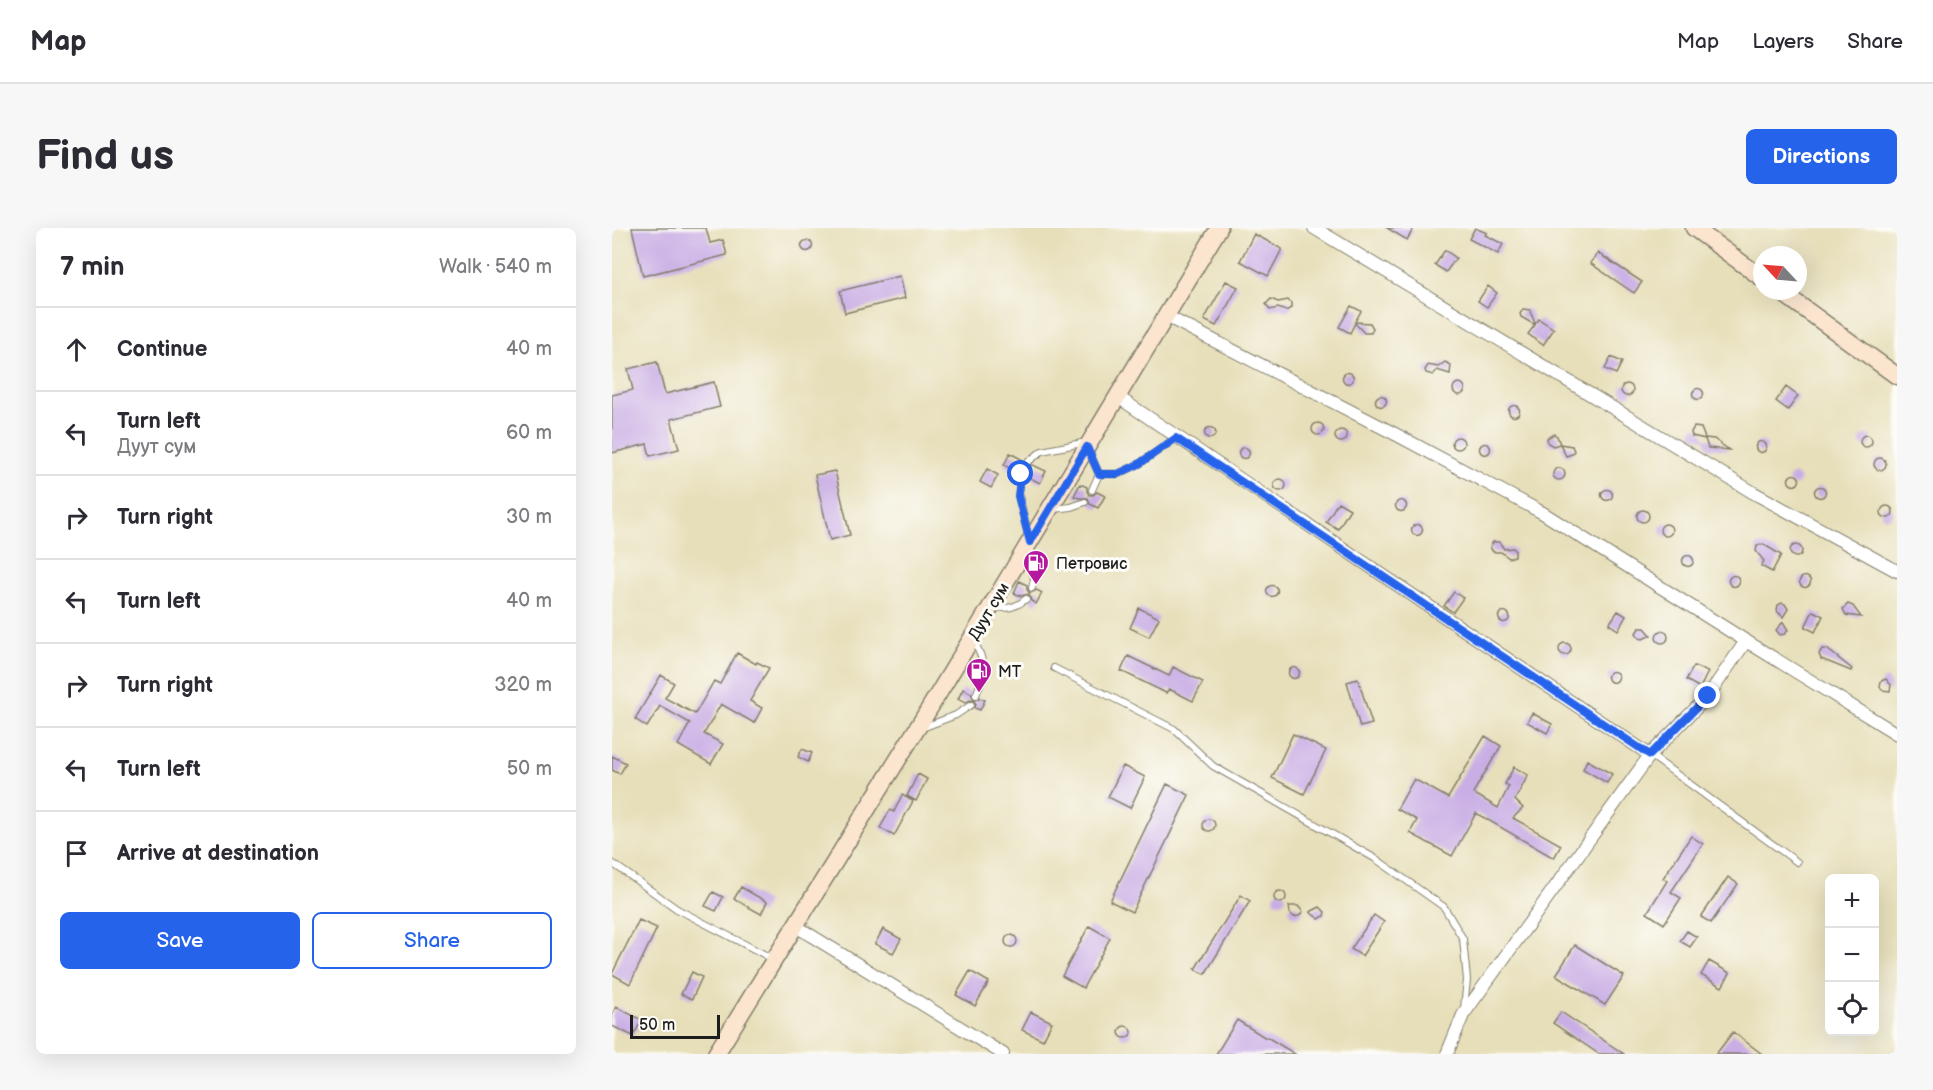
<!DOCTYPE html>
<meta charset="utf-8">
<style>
:root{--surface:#fff;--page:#f7f7f7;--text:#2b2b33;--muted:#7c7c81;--line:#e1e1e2;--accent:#2563eb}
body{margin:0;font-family:"Balsamiq Sans",sans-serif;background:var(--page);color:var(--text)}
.controls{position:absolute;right:18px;bottom:18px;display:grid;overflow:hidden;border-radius:9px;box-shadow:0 6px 24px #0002}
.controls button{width:54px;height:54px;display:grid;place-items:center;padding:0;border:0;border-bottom:2px solid var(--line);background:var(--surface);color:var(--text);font:30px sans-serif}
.compass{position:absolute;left:1141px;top:18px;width:54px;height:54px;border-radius:50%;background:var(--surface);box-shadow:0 6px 24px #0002;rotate:296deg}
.scale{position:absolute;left:18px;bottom:15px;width:90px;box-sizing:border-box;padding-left:6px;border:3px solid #1c1c1c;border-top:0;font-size:16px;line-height:21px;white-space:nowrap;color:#1c1c1c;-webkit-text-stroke:4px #fdfcf7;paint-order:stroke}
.stop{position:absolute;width:18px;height:18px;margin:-14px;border:4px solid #2563eb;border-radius:50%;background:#fff}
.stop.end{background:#2563eb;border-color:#fff;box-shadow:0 2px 6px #0008}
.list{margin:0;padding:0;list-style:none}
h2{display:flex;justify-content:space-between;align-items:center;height:78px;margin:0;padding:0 24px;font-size:26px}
h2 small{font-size:20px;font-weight:400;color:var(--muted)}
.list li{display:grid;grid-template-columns:39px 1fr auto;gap:18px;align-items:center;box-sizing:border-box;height:84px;padding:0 24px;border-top:2px solid var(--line)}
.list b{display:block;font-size:22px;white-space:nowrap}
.list p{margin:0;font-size:20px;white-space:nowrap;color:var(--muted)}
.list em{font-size:20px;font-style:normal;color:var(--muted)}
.actions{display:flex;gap:12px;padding:18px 24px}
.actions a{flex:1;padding:14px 0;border:2px solid var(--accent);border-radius:9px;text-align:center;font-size:21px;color:var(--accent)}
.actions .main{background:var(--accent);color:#fff}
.icon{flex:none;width:33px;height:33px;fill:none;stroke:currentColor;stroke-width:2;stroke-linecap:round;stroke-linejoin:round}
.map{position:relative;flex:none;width:1285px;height:826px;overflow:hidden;border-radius:9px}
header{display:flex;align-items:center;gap:36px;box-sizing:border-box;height:84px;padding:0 30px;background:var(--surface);border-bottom:2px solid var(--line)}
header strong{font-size:28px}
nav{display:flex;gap:33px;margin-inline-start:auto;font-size:21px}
.intro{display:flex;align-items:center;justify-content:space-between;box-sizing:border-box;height:144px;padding:0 36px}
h1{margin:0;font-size:42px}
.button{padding:15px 27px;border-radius:9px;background:var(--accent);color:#fff;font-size:21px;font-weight:700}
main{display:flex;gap:36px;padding:0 36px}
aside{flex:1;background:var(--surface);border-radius:9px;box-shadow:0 6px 24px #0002}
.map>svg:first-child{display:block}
</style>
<header>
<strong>Map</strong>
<nav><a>Map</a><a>Layers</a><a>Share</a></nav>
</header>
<div class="intro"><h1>Find us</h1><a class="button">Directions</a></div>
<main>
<aside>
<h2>7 min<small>Walk · 540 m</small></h2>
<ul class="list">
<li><svg class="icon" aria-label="ahead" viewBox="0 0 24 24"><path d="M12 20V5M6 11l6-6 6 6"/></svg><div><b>Continue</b></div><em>40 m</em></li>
<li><svg class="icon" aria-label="left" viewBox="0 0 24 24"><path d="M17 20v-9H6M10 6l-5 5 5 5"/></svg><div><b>Turn left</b><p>Дуут сум</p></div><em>60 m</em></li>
<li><svg class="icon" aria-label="right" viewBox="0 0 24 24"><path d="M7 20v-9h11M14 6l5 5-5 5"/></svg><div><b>Turn right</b></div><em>30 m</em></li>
<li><svg class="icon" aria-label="left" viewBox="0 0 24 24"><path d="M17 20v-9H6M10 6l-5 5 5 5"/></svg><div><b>Turn left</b></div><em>40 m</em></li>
<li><svg class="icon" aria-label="right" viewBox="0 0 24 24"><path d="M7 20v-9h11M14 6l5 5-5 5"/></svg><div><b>Turn right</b></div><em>320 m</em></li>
<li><svg class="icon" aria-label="left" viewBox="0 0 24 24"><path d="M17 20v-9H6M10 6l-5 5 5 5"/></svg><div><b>Turn left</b></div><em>50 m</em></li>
<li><svg class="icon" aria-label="arrive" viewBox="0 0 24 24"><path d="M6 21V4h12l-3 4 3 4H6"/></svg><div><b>Arrive at destination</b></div></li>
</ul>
<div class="actions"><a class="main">Save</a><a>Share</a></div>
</aside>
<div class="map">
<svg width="1285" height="826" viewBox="0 0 1285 826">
<rect width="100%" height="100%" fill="#fdfcf7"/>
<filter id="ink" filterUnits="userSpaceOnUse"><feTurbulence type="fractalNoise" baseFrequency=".0167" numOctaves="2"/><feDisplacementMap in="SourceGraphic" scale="12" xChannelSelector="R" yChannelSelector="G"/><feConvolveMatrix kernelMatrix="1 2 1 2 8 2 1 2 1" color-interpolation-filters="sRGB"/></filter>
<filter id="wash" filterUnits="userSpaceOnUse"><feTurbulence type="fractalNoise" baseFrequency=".008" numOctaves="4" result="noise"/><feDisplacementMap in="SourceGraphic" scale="24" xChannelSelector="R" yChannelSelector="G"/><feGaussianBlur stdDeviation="1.35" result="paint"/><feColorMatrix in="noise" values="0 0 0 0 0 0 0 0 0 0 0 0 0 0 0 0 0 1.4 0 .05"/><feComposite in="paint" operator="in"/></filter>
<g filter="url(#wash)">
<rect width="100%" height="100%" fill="#e7dfba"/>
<g id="blocks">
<path fill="#c9ade5" d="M20 0H94L98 15 111 12 115 27 31 48Z
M775 0H802L795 12Z
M863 0 875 5 873 7 891 16 886 26 857 11Z
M642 6 670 21 656 48 628 33Z
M189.5 18a5.5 5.5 0 1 1 11 0a5.5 5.5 0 1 1-11 0Z
M833 22 844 30 834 44 823 37Z
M986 25 1030 54 1022 65 978 35Z
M288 48 293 70 233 85 228 63Z
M614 53 626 59 604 98 592 92Z
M876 58 885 65 875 79 866 73Z
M659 71 666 74 676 72 679 75V80L674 83 666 80 658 82 654 76Z
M739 78 749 83 743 94 758 95 761 100 759 105H752L743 95 738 105 727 99Z
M911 81 918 82 923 96 927 91 942 101 931 117 916 106 923 97 909 89 908 86Z
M999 129 1010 134 1004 146 993 141Z
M45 134 53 166 102 154 108 179 59 191 67 221 38 228 35 216 0 225V167L21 162 16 141Z
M833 134 839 137 838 146 825 142 821 147 814 145 813 142 816 137 826 139Z
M730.5 150a5.5 5.5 0 1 1 11 0a5.5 5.5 0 1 1-11 0Z
M841 161a6 6 0 1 1 12 0a6 6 0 1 1-12 0Z
M1009 162a6 6 0 1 1 12 0a6 6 0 1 1-12 0Z
M1174 159 1186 168 1176 182 1164 173Z
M1080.5 166a5.5 5.5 0 1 1 11 0a5.5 5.5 0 1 1-11 0Z
M763.5 173a5.5 5.5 0 1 1 11 0a5.5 5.5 0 1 1-11 0Z
M896.5 183a5.5 5.5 0 1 1 11 0a5.5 5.5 0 1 1-11 0Z
M700 201a6 6 0 1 1 12 0a6 6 0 1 1-12 0Z
M1082 199 1089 200 1093 210 1102 211 1117 222 1096 220 1093 211 1080 208 1079 204Z
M592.5 205a5.5 5.5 0 1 1 11 0a5.5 5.5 0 1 1-11 0Z
M723 208a6 6 0 1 1 12 0a6 6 0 1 1-12 0Z
M942 206 945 208 948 216 960 218 962 223 960 226 954 228 948 216 941 218 936 215 935 210Z
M1248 213a6 6 0 1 1 12 0a6 6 0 1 1-12 0Z
M840 215a6 6 0 1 1 12 0a6 6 0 1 1-12 0Z
M1143.5 219a5.5 5.5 0 1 1 11 0a5.5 5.5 0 1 1-11 0Z
M867.5 221a5.5 5.5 0 1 1 11 0a5.5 5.5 0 1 1-11 0Z
M626.5 225a5.5 5.5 0 1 1 11 0a5.5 5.5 0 1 1-11 0Z
M398 225 411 232 414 239 421 237 434 243 428 255 414 248 412 241H407L404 244 392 237Z
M1262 236a6 6 0 1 1 12 0a6 6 0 1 1-12 0Z
M941 246a6 6 0 1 1 12 0a6 6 0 1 1-12 0Z
M375 241 386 247 379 260 368 254Z
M223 243 238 307 218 312 203 247Z
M1176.5 252a5.5 5.5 0 1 1 11 0a5.5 5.5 0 1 1-11 0Z
M662 257a6 6 0 1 1 12 0a6 6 0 1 1-12 0Z
M468 256 475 259V263L477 267H481L485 264 493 268 486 280 478 276 476 270H467L462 268Z
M1202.5 264a5.5 5.5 0 1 1 11 0a5.5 5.5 0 1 1-11 0Z
M989.5 267a5.5 5.5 0 1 1 11 0a5.5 5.5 0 1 1-11 0Z
M783.5 278a5.5 5.5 0 1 1 11 0a5.5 5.5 0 1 1-11 0Z
M726 274 738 281 726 301 714 294Z
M1269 284a6 6 0 1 1 12 0a6 6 0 1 1-12 0Z
M1025 288a6 6 0 1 1 12 0a6 6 0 1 1-12 0Z
M1048 302a6 6 0 1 1 12 0a6 6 0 1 1-12 0Z
M799.5 302a5.5 5.5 0 1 1 11 0a5.5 5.5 0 1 1-11 0Z
M881 314H887L892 321 901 320 903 322V328L897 330 889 324H881L878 319Z
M1151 316 1169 327 1160 344 1149 338 1152 333 1144 323 1145 318Z
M1178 323a6 6 0 1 1 12 0a6 6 0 1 1-12 0Z
M1070.5 333a5.5 5.5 0 1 1 11 0a5.5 5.5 0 1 1-11 0Z
M1116.5 353a5.5 5.5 0 1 1 11 0a5.5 5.5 0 1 1-11 0Z
M1187.5 354a5.5 5.5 0 1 1 11 0a5.5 5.5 0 1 1-11 0Z
M407 353 415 357V362L418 365 425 362 430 365 424 376 419 373 417 366 409 368 402 365Z
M654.5 363a5.5 5.5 0 1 1 11 0a5.5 5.5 0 1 1-11 0Z
M842 364 851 370 841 384 832 378Z
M1170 375 1173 376 1176 381 1171 389 1165 383 1166 377Z
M1236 376 1241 378 1249 389 1234 387 1231 381Z
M527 380 547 390 537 409 518 400Z
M1006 383 1014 388 1006 402 997 396Z
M1201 383 1211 388 1203 404 1193 399Z
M886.5 389a5.5 5.5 0 1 1 11 0a5.5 5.5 0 1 1-11 0Z
M1171 394 1176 402 1173 406 1168 407 1164 402Z
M1027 400H1033L1039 407 1031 411 1027 410 1024 405Z
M1044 409a6 6 0 1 1 12 0a6 6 0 1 1-12 0Z
M947 421a6 6 0 1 1 12 0a6 6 0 1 1-12 0Z
M1210 421H1215L1240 441 1239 443 1209 431 1207 426Z
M125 425 144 436 145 434 157 440 138 473 150 480 142 495 109 476 92 506 111 516 99 536 66 517 78 495 48 478 35 499 23 491 49 447 62 455 53 470 83 486 102 453 108 456Z
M516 428 557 448 561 439 591 454 581 473 557 461 554 465 509 443Z
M1082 438 1096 444 1088 460 1074 452Z
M676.5 445a5.5 5.5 0 1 1 11 0a5.5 5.5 0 1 1-11 0Z
M995.5 449a5.5 5.5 0 1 1 11 0a5.5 5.5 0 1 1-11 0Z
M746 451 760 496 748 499 735 454Z
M1274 451 1279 457 1278 463 1270 462 1268 459 1269 453Z
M351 461 359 465 362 472 368 470 373 472 368 482 363 480 364 476 362 473 358 472 353 475 346 471Z
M920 485 940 496 935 505 915 494Z
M681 506 714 522 692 566 660 550Z
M873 508 889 518 861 565 886 580 897 558 893 556 902 539 916 547 903 572 911 580 901 590 949 617 942 630 864 585 840 628 798 605 805 592 785 581 802 551 836 570Z
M190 521 200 525 196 534 186 529Z
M0 528 14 535 8 546 0 542Z
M975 532 1000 546 995 555 971 541Z
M511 538 533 549 518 580 496 569Z
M306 546 315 551 304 573 295 568Z
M555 556 577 567 520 684 498 673Z
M290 567 301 573 282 608 268 600 278 582 282 584Z
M591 597a6 6 0 1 1 12 0a6 6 0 1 1-12 0Z
M1079 608 1091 616 1059 664 1069 670 1052 696 1035 685 1055 653 1051 650Z
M1116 649 1126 656 1099 695 1089 689Z
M129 659 155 674 149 686 122 671Z
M662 669a6 6 0 1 1 12 0a6 6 0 1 1-12 0Z
M101 664 111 669 104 683 93 678Z
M629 667 638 673 593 746 583 741Z
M677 678H686L691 684 687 688 682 689 678 685Z
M708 679 713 684 712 688 707 691 698 684Z
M762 687 772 694 750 728 739 721Z
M27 692 45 700 18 756 0 746Z
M477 698 498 710 471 760 450 748Z
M271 701 289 711 281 725 263 716Z
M1075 703 1085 709 1078 719 1068 713Z
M393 713a6 6 0 1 1 12 0a6 6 0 1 1-12 0Z
M963 717 1012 748 993 777 944 747Z
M1097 733 1118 745 1110 759 1089 747Z
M358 743 377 754 363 778 344 767Z
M80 744 90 749 80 771 69 766Z
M4 779 30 792 21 808 0 798V787Z
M419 784 440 794 431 812 410 802Z
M949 784 1012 826H987L941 795Z
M625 792 654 810 655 809 683 826H604Z
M507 804a6 6 0 1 1 12 0a6 6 0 1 1-12 0Z
M1121 804 1150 826H1104Z"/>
</g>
</g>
<g filter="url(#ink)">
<use href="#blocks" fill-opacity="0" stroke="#827e6b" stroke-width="1.5"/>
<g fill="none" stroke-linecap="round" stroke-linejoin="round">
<defs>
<path id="lane" d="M476 221 487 246 480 262
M416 234 430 223 475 214
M409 246 407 268 417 310
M487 246H506L527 236 564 210
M441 281 459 279 473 274
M419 320 422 351 420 360
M379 378C394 382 403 380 414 371
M361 413C375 434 373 446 364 467
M442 440 562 501 601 538 764 631 832 679 851 711 855 752 852 780
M310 500 344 487 359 477
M1038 527 1185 634
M0 635 65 681 161 731"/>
<path id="street" d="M702 0 1142 265 1285 343
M554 88 785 207 931 285 1134 413 1096 468 1038 527 851 787 835 826
M506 169 1038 527
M1134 413 1285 506
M182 697 391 826"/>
<path id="secondary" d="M1082 0 1150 50
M1168 63 1285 148
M104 826 314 486 607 0"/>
</defs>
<use href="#lane" stroke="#827e6b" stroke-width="8"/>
<use href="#street" stroke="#827e6b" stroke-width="14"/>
<use href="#secondary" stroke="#827e6b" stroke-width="19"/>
<use href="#lane" stroke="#fff" stroke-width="6"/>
<use href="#street" stroke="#fff" stroke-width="12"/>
<use href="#secondary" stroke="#fbe5cf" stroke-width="16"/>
</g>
</g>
<g fill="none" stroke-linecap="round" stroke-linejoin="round" filter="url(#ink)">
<path stroke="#2563eb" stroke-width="8" d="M409 246 406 268 418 314 475 219 487 246H506L527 236 564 210 1038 527 1096 468"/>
</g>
<defs>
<symbol id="fuel-pin" viewBox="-11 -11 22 30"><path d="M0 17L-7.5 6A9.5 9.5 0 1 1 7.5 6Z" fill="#b5179e" stroke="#fdfcf7"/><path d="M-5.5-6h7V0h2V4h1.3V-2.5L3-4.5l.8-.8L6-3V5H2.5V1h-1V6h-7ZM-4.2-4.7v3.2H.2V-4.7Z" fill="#fff"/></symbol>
</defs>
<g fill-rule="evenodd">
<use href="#fuel-pin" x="409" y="320" width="30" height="40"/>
<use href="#fuel-pin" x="352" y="428" width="30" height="40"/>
</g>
<g text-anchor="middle" stroke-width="6" stroke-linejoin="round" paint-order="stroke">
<g font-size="16" fill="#1c1c1c" stroke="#fdfcf7" text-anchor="start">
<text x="444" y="341">Петровиc</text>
<text x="386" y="449">MT</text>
</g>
<g font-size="16" fill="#1c1c1c" stroke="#fdfcf7">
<text transform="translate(376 383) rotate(-59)" y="6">Дуут сум</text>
</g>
</g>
</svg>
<div class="controls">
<button>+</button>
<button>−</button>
<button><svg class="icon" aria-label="locate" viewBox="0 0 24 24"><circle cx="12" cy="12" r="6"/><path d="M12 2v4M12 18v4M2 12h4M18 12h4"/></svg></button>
</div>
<svg class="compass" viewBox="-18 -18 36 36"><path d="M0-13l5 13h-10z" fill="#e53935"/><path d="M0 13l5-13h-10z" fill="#7c7c81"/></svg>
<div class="scale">50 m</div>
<div class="stop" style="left:409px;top:246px"></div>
<div class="stop end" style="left:1096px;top:468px"></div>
</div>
</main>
